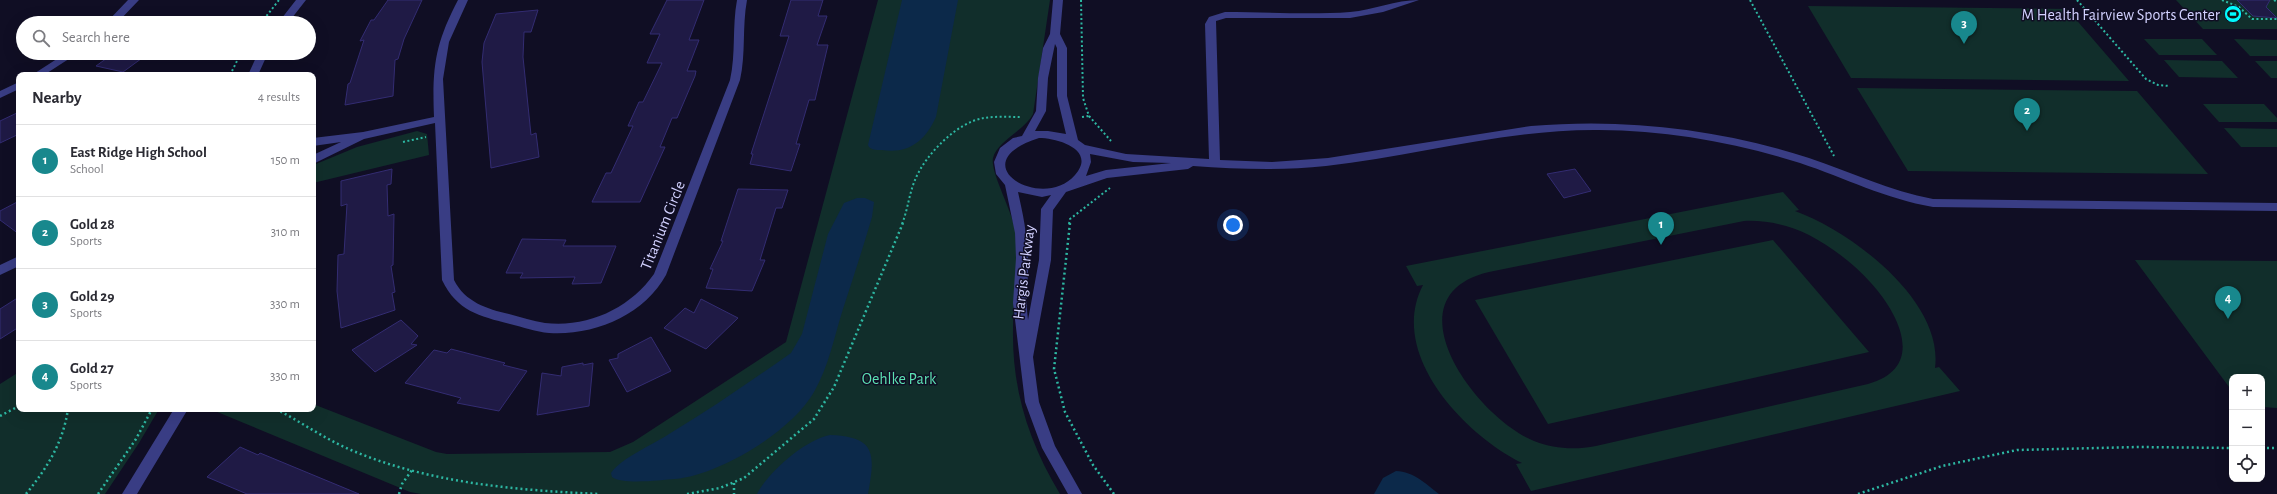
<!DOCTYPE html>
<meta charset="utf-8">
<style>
:root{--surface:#fff;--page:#f2f2f3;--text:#2b2b33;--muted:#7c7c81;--line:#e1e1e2;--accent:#18888d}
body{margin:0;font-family:"Alegreya Sans",sans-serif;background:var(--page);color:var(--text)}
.controls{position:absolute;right:12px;bottom:12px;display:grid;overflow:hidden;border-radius:8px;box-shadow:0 4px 16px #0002}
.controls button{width:36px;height:36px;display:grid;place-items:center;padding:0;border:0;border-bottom:1px solid var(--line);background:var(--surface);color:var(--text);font:20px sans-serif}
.you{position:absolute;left:1233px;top:225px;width:14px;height:14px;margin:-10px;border:3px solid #fff;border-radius:50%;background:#1a73e8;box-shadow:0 0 0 6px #1a73e833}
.badge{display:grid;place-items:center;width:26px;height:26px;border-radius:50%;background:var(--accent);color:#fff;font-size:13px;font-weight:700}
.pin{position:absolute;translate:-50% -33px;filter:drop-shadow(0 1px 2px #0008)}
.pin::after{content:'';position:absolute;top:21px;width:14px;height:12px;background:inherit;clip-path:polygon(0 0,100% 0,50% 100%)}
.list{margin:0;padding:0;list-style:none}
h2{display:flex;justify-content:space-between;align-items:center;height:52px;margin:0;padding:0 16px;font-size:17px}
h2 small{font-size:13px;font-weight:400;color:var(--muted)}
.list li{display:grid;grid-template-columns:26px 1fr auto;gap:12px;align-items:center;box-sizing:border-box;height:72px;padding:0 16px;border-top:1px solid var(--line)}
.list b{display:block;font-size:15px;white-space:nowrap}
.list p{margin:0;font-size:13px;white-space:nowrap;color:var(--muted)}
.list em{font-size:13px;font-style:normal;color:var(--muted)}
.icon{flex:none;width:22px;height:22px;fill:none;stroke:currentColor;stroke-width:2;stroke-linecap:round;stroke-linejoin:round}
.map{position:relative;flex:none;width:2277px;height:494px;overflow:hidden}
.search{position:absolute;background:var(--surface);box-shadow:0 4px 16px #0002;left:16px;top:16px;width:300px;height:44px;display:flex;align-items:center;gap:10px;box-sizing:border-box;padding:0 14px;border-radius:22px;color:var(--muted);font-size:15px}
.panel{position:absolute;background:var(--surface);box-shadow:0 4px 16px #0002;left:16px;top:72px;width:300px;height:340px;border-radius:8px}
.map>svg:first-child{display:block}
</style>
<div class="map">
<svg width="2277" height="494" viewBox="0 0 2277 494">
<rect width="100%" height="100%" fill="#100e24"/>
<path fill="#112e2b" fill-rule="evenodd" d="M878 0H1050L1033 114C1024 131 997 141 993 158 990 172 1012 210 1015 230 1019 263 1013 297 1013 330 1012 390 1029 443 1060 494H421L410 492 210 409H313V404L436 452 447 454 610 452 633 442 786 342Z
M2176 0H2277V29H2203Z
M1808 6 2067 9 2129 81 1851 78Z
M2144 39H2202L2217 55H2159Z
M2234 39 2277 40V56H2250Z
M2164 60 2222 61 2238 78 2179 77Z
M2255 61H2277V78H2271Z
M1857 88 2137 91 2208 174 1908 171Z
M2203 104H2264L2277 118V122H2219Z
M2224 128 2277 129V147H2241Z
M417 131 427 134 429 155 313 183V165L316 164 357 147Z
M1783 192 1799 210 1795 211C1851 231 1944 301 1935 368L1939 367 1960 391 1531 491 1516 464 1522 463C1465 435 1387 354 1423 285L1417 286 1406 266ZM1744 221C1767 220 1789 225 1809 235 1832 247 1854 264 1871 283 1900 315 1926 368 1868 384L1596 446C1575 450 1554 449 1534 441 1475 417 1387 296 1489 272Z
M1773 240 1869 352 1548 424 1475 300Z
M2135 260 2277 261V408L2262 407V377H2232V391Z
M19 372V409H159L139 443 105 494H0V384Z"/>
<path fill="#0c294a" d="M902 0H958L936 117C925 141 909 154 882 150 876 150 870 150 868 145Z
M857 198H865L874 202 872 217C863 248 853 278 843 309 834 337 829 366 814 392 792 431 720 475 675 479 661 480 623 485 612 477L611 473C621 458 654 444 669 434 711 409 751 381 791 353L802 334 828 234 844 203Z
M830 435C877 437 875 454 868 494H757C769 471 805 440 830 435Z
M1396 471C1414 472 1425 483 1439 494H1374L1383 478Z"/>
<path fill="#1f1a45" stroke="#332c72" d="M388 0H422L404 39 398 59 395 60 393 96 345 105 348 84 350 83 364 40 360 41 371 20H374Z
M667 0H704L689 40H699L687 71H696L695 76 677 118H672L660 147H665L640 202H592L606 173H611L633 126H628L639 102H643L662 63H647L660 34H650Z
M791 0H823L818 16H827L817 45H828L815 100H809L796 144H800L791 171 750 164 753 154H751L789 36H780Z
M2237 0H2270L2266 7 2277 18 2253 16Z
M538 10 531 32H524L523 57 531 135 536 133 539 157 491 168 482 62 484 43 496 14Z
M114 53H149L123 72 96 66Z
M19 112V134L0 143V121Z
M392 169 391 184 387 185 388 216 394 214 393 265 391 266 395 292 392 293 395 310 341 328 337 291 338 255 344 254 347 204 341 206V181Z
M1575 169 1591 191 1564 198 1547 174Z
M738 189 788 190 782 208H776L760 260H765L752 291 706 288 713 269H710L723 241H721Z
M19 201V234L0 220V211Z
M522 239 566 240 563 246H616L601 283 572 284 575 277 520 278 523 273H506Z
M19 297V327L0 339V309Z
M701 299 738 318 706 349 664 328 685 308 694 313Z
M401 320 418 336 411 344 417 345 375 372 352 350Z
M651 337 671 371 627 392 609 360 618 358V354Z
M451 349 505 363 503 365 527 371 499 411 457 403 461 398 405 383 434 350 447 353Z
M583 363V365L593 363 589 406 537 415 542 373 561 376 562 367Z
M240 447 258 455 260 453 359 494H247L207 477Z"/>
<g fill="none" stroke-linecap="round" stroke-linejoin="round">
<path stroke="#2db7a2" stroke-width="2" stroke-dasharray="2 2.5" stroke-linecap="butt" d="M1081 0 1083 98 1089 116 1111 141
M1750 0 1834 156
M2077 0 2146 79 2158 85 2170 86
M2222 0 2239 7 2252 19H2277
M2274 0 2277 2
M261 23 279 0
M230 75 241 53
M1082 117 1089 116
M403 142 426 137
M902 224C908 209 909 194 915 180 925 155 957 122 984 118 996 116 1009 117 1021 117
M1069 224 1070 219 1110 188"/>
<path stroke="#2db7a2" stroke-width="2.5" stroke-dasharray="2 3" stroke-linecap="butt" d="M1070 223 1054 369 1065 412 1093 465 1114 494
M276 409C301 422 325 439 351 450 428 483 515 490 598 494
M0 416 19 406
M2262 448H2277
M734 483V494
M26 494C47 468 63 443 68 409
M98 494 136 439 152 409
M399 494 402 484 412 470
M687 494 720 488 744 478 814 419 834 387 903 223
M1858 494 1942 466 2017 450 2138 447 2232 448"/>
<path fill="#393d84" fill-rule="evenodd" d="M128 0H139L117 23H106Z
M296 0H306L288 23H278Z
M458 0H468L449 42 443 79 454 280C465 302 487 309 509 314 521 317 533 321 545 323 588 328 630 308 654 274L730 80C736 54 732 27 737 0H747C742 27 746 54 740 80L666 275C644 315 594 336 549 333 536 332 523 327 510 324 479 316 457 311 442 280L435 123 364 139 313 164V155L341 142 313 146V138L363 132 434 117C432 67 435 44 458 0Z
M1053 0H1063L1060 34 1067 48V96L1078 140 1085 145 1126 154 1209 159 1205 24 1209 17 1225 12C1265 12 1311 15 1350 12 1374 10 1395 0 1419 0L1383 12 1350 18H1226L1216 21 1220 160 1272 162 1328 158 1531 126C1626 118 1719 129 1809 158 1851 172 1890 191 1933 199L2277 203V211L1933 207C1886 199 1845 178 1800 163 1736 143 1667 130 1599 130 1506 129 1417 156 1326 166 1282 171 1237 169 1193 166L1188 169 1107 178 1066 192 1053 210 1051 260 1033 357 1039 402 1055 446 1082 494H1068L1042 448 1025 402 1013 303 1016 258 1015 233 1005 185 996 174 994 162 1000 148 1013 138 1022 136 1036 111 1038 78 1043 48 1050 34ZM1055 44 1057 48V96L1066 134 1048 131H1035L1046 111 1048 78ZM1039 138C1058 138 1097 150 1075 175 1042 213 959 163 1039 138ZM1090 154 1133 162 1171 163 1106 170 1086 176 1091 162ZM1018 192 1042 197 1051 195 1041 209 1039 260 1028 320C1025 299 1029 278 1028 256 1027 234 1023 214 1018 192Z
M66 53H78L44 75H32Z
M258 53H268L258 75H248Z
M19 82V89L0 98V91Z
M19 256V266L0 275V265Z
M174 409H188L137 494H122Z"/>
</g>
<defs>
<symbol id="stadium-disc" viewBox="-11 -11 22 22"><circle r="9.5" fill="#00fafc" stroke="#100e24"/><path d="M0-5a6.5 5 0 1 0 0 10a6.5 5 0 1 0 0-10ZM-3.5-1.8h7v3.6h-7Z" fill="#111"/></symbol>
</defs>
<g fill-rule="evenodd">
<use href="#stadium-disc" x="2223" y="4" width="20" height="20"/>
</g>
<g text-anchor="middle" stroke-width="3" stroke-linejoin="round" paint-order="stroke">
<g font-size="16" fill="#d2d1ff" stroke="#100e24" text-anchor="end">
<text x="2220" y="20">M Health Fairview Sports Center</text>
</g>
<g font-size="16" fill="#d2d1ff" stroke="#100e24">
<text transform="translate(662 225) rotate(-68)" y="6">Titanium Circle</text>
<text transform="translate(1023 272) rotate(-83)" y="6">Hargis Parkway</text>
</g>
<g font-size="16" fill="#5ce1b3" stroke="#100e24">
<text x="899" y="384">Oehlke Park</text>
</g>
</g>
</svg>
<div class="controls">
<button>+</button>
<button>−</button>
<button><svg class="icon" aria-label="locate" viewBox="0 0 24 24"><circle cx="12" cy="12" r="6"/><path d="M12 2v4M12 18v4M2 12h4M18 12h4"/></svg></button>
</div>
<div class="you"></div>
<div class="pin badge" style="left:1661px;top:245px">1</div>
<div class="pin badge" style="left:2027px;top:131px">2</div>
<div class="pin badge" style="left:1964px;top:44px">3</div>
<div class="pin badge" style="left:2228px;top:319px">4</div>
<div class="search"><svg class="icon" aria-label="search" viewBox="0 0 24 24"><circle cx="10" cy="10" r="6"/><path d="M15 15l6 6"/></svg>Search here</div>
<section class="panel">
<h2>Nearby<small>4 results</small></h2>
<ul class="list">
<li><span class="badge">1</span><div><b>East Ridge High School</b><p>School</p></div><em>150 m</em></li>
<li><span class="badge">2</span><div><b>Gold 28</b><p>Sports</p></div><em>310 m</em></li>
<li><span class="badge">3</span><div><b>Gold 29</b><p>Sports</p></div><em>330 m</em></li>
<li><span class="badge">4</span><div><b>Gold 27</b><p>Sports</p></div><em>330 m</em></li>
</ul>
</section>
</div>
